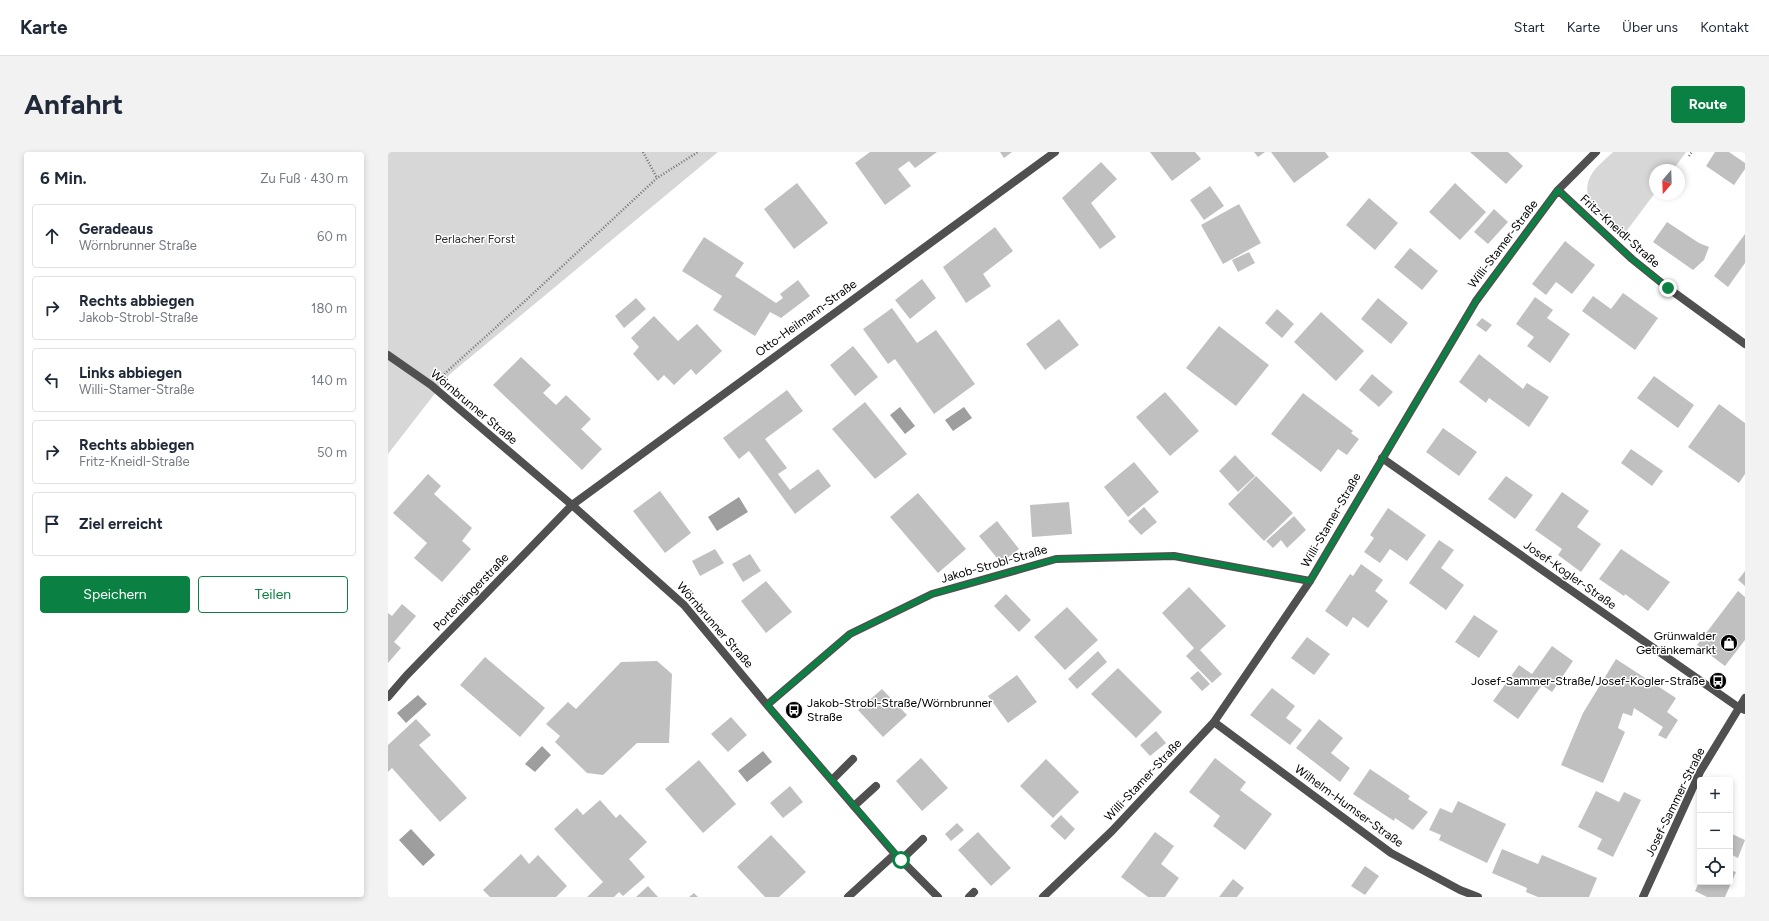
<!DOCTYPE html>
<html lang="de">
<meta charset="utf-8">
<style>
:root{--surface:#fff;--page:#f2f2f3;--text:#1f2937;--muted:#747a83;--line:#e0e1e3;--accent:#0b8043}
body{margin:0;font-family:Figtree,sans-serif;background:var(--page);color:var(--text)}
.controls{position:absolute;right:12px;bottom:12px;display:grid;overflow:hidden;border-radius:4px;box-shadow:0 2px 6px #0003}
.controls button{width:36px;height:36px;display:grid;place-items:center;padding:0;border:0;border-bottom:1px solid var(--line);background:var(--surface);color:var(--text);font:20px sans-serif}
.compass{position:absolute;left:1261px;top:12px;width:36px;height:36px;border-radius:50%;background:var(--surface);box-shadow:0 2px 6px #0003;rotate:199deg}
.stop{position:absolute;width:12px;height:12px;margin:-9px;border:3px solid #0b8043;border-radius:50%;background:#fff}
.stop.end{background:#0b8043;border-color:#fff;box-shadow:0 1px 4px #0008}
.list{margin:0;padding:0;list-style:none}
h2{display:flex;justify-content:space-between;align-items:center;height:52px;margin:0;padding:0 16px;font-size:17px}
h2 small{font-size:13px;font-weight:400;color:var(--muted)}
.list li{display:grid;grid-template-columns:26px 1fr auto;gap:12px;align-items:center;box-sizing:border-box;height:64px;margin:0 8px 8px;padding:0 8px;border:1px solid var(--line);border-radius:4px}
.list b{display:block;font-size:15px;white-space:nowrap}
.list p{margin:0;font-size:13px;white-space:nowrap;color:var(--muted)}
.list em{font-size:13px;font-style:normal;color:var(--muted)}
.actions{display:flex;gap:8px;padding:12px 16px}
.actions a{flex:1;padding:9px 0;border:1px solid var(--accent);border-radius:4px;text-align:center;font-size:14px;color:var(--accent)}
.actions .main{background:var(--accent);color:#fff}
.icon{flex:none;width:22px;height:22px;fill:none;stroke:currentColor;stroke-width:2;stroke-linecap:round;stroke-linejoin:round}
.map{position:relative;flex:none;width:1357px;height:745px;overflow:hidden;border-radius:4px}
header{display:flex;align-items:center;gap:24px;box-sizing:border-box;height:56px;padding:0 20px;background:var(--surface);border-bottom:1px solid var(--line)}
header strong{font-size:19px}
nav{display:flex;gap:22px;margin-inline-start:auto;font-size:14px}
.intro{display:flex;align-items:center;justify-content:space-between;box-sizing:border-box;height:96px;padding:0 24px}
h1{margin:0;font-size:28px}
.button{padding:10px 18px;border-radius:4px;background:var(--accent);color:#fff;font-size:14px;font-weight:700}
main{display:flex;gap:24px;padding:0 24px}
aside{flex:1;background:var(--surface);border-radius:4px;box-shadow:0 2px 6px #0003}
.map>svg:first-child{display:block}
</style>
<header>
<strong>Karte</strong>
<nav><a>Start</a><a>Karte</a><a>Über uns</a><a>Kontakt</a></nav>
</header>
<div class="intro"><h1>Anfahrt</h1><a class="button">Route</a></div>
<main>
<aside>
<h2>6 Min.<small>Zu Fuß · 430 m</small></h2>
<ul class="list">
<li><svg class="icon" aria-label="ahead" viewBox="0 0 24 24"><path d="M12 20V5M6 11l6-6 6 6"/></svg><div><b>Geradeaus</b><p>Wörnbrunner Straße</p></div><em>60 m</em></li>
<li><svg class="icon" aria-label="right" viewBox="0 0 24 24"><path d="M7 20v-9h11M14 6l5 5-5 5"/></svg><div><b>Rechts abbiegen</b><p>Jakob-Strobl-Straße</p></div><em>180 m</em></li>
<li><svg class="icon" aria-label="left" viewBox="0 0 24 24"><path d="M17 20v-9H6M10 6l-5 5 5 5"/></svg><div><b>Links abbiegen</b><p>Willi-Stamer-Straße</p></div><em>140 m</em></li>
<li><svg class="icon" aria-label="right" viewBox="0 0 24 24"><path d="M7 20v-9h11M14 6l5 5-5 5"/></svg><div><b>Rechts abbiegen</b><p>Fritz-Kneidl-Straße</p></div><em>50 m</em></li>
<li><svg class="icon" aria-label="arrive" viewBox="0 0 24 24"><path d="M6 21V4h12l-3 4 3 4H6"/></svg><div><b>Ziel erreicht</b></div></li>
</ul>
<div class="actions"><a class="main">Speichern</a><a>Teilen</a></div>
</aside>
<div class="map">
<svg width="1357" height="745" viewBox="0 0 1357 745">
<rect width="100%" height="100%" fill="#fff"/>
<path fill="#d7d7d7" d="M0 0H330L62 222 0 302Z
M1225 0H1298L1285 18H1267V41L1237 81C1218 68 1186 48 1205 20 1210 13 1219 6 1225 0Z"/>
<path fill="#9e9e9e" d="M512 255 527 274 517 282 502 263Z
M576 255 584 266 565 279 557 268Z
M351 345 360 360 329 379 320 365Z
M30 543 39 552 18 571 9 561Z
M154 594 163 603 147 620 137 612Z
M375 599 384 610 359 630 350 619Z
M23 677 47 703 35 714 11 688Z"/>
<path fill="#c0c0c0" d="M482 0H549L527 16 521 9 510 17 523 34 497 53 467 11Z
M612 0H624L616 6Z
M762 0H807L813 7 784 29Z
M866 0H877L870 5Z
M883 0H937L941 5 906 31Z
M1082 0H1120L1135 14 1118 32Z
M1327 0H1341L1357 11V17L1346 33 1318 14Z
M713 10 729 27 703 51 728 85 712 97 674 46Z
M409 31 440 71 406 97 376 57Z
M1067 31 1098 60 1072 88 1041 60Z
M822 34 836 54 816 68 802 48Z
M981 46 1010 71 987 98 958 73Z
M851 52 873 91 835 112 813 73Z
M1106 57 1120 70 1100 92 1086 80Z
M1279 70 1311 91 1321 95 1316 108 1305 118 1265 90Z
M607 75 625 99 595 122 603 134 578 151 555 115Z
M1357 82V111L1340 135 1326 124Z
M316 85 356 111 347 124 388 151 395 146 392 142 410 128 422 144 393 166 382 160 367 184 325 158 334 144 294 119Z
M1177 89 1207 113 1184 142 1168 130 1158 143 1144 132Z
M1022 96 1050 119 1034 138 1006 115Z
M861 100 867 111 850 120 844 108Z
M534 127 548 146 522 167 507 148Z
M1235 141 1270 166 1247 198 1194 159 1205 144 1223 157Z
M1147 145 1165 158 1159 166 1182 182 1162 211 1139 194 1146 185 1128 172Z
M248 146 258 157 236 176 227 164Z
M990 146 1020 171 1003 192 973 167Z
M504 156 529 191 548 178 587 232 546 262 507 207 500 212 475 177Z
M889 157 906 172 894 186 877 171Z
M933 160 976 199 948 229 906 190Z
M266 164 290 189 309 172 334 199 308 223 303 217 286 233 276 223 270 229 245 202 251 195 243 186Z
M1094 166 1104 173 1098 180 1088 173Z
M671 167 691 193 657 218 638 192Z
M831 174 881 213 848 254 798 216Z
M465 194 490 225 467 244 442 213Z
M1091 202 1135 237 1139 231 1161 245 1141 275 1101 246 1098 251 1071 230Z
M133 205 163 233 155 241 168 253 178 243 203 267 193 277 214 297 194 318 105 233Z
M984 222 1005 240 991 255 971 238Z
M1266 224 1306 253 1290 276 1249 246Z
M399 238 415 259 377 287 399 316 390 322 402 338 430 317 443 334 407 362 361 299 351 307 335 286Z
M777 240 811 279 782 304 748 265Z
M915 241 965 279 963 281 971 287 959 303 950 297 933 320 883 282Z
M477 250 519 302 487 327 444 277Z
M1331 252 1357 271V322L1351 331 1300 295Z
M1055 276 1089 300 1071 324 1038 300Z
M1243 297 1275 319 1264 334 1233 311Z
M847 303 867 324 850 340 831 319Z
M746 310 771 340 740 365 716 335Z
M40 322 53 334 46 342 84 376 74 389 83 397 54 430 26 406 39 391 5 361Z
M868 324 905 361 876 389 840 352Z
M1118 324 1145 343 1127 367 1100 347Z
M272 339 303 381 277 401 245 359Z
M1174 340 1201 359 1189 375 1213 392 1193 420 1170 403 1174 397 1147 378Z
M530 341 578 397 550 421 502 365Z
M681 350 684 382 644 385 642 353Z
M756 355 769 370 753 383 740 369Z
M1000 356 1038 383 1019 409 1002 397 992 411 976 400 986 386 982 383Z
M906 364 918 378 899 396 893 388 885 396 878 389Z
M609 369 631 397 613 411 591 384Z
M1051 388 1066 398 1053 416 1076 433 1058 458 1021 431Z
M327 397 336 411 312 424 304 409Z
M1233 397 1282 430 1260 459 1237 442 1236 444 1211 427Z
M362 402 373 419 355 430 344 412Z
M973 412 995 428 987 439 1000 449 980 476 965 465 959 475 937 459 962 422 965 424Z
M1357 419V434L1350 428Z
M378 429 404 460 378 481 353 449Z
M801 435 838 474 812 498 834 522 824 531 798 504 806 496 774 461Z
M1350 439 1357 445V488L1337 514 1309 493Z
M618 442 643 468 631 480 606 454Z
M14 452 28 464 6 490 13 496 0 511V461L4 464Z
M679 455 710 488 677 518 646 485Z
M1086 463 1110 479 1091 506 1067 490Z
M919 485 942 502 926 523 903 506Z
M1164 494 1185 509 1164 540 1154 533 1130 567 1105 549 1131 513 1144 522Z
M710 499 719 510 689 537 680 527Z
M97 505 157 556 132 585 72 533Z
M1228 507 1288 546 1279 560 1290 568 1278 587 1270 583 1275 575 1246 556 1244 564 1235 561 1230 576 1237 580 1215 631 1173 613 1195 561Z
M269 509 284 522 281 591H249L215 623 199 621 167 590 172 584 158 572 180 550 188 557 233 510Z
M730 516 774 560 748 586 703 542Z
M810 519 822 532 814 539 802 526Z
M629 523 649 550 620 571 600 544Z
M884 536 907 554 898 566 914 578 902 593 862 563Z
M494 537 519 563 495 585 470 558Z
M343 565 359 583 340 600 323 582Z
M28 567 43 583 31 593 79 646 52 670 4 616 0 620V593Z
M931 567 955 586 943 601 962 616 952 630 908 596Z
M768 579 778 591 762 604 752 593Z
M533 606 560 636 534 659 508 629Z
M827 606 858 630 852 638 884 662 857 698 825 674 832 664 801 640Z
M658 607 691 640 665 666 632 634Z
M311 608 348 652 315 681 277 637Z
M982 617 1022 644 1020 647 1040 660 1025 678 1007 666 1006 669 965 642Z
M402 634 415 650 395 666 382 651Z
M1208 639 1231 650 1236 640 1253 648 1225 705 1209 697 1214 687 1190 675Z
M212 648 228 666 232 662 259 690 241 707 257 725 235 744 231 740 226 745H199L215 730 166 677 189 656 195 663Z
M1070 649 1118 672 1099 711 1051 688 1053 683 1041 678 1052 656 1064 661Z
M673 663 687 677 677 688 662 674Z
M569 671 576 678 563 689 557 682Z
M590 680 623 716 603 734 570 698Z
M767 680 786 694 773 712 791 726 777 745H760L733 725Z
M1342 681 1357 688 1350 706 1342 702Z
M383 683 418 720 391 745H377L349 715Z
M1114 697 1150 712 1154 703 1209 726 1201 745H1150L1138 740 1139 736 1104 721Z
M133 702 141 712 150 703 179 734 168 745H102L95 738Z
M977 714 991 724 977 743 963 734Z
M1342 718 1348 720 1337 745H1319L1307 739 1311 730H1342Z
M845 727 856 736 849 745H831Z
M260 734 270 745H248Z
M306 741 310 745H301Z"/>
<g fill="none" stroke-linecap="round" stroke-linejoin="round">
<path stroke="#727272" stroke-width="2.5" stroke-dasharray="1 2" stroke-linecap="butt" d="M255 0 269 26
M1301 4 1304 0
M54 224 137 149 269 26 310 0"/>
<path stroke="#505050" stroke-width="8" d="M444 628 465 607
M466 654 488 634
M513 708 535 687
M581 745 586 740"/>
<path stroke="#505050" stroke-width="8" d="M1170 38 1244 107 1280 136 1357 192
M0 203 43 233 184 353 296 453 379 553 507 702 550 745
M994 306 1350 555 1357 558
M0 545 18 524 184 353 667 0
M379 553 462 482 544 442 668 407 786 404 922 429
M826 570 1003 701 1072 738 1090 745
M460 745 507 702
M655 745 724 679 826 570 922 429 1088 149 1170 38 1208 0
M1255 745 1312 620 1357 546"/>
</g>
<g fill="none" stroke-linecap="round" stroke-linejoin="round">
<path stroke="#0b8043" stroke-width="5" d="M513 708 379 553 462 482 544 442 668 407 786 404 922 429 1088 149 1170 38 1244 107 1280 136"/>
</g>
<defs>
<symbol id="shop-disc" viewBox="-11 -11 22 22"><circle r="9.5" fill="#000" stroke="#fff"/><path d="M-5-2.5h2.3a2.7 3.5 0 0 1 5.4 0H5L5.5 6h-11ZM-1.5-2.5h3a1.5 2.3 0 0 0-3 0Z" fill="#fff"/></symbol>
<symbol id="bus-disc" viewBox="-11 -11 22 22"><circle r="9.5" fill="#000" stroke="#fff"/><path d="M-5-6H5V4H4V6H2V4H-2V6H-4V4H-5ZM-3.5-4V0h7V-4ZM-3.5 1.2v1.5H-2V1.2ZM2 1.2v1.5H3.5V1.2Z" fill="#fff"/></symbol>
</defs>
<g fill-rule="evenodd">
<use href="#shop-disc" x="1331" y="481" width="20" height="20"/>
<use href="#bus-disc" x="1320" y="519" width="20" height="20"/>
<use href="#bus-disc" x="396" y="548" width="20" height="20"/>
</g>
<g text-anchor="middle" stroke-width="3" stroke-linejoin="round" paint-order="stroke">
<g font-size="12" fill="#000" stroke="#fff">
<text transform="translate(1232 79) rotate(42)" y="4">Fritz-Kneidl-Straße</text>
<text transform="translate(1115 92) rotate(-53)" y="4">Willi-Stamer-Straße</text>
<text transform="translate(418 166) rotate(-36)" y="4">Otto-Heilmann-Straße</text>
<text transform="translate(86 255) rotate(40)" y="4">Wörnbrunner Straße</text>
<text transform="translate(943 368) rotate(-60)" y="4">Willi-Stamer-Straße</text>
<text transform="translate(606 412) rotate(-16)" y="4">Jakob-Strobl-Straße</text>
<text transform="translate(1182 423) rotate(35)" y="4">Josef-Kogler-Straße</text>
<text transform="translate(83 440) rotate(-46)" y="4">Portenlängerstraße</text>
<text transform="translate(327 473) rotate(49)" y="4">Wörnbrunner Straße</text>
<text transform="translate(755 628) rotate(-47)" y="4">Willi-Stamer-Straße</text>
<text transform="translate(1287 650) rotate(-64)" y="4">Josef-Sammer-Straße</text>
<text transform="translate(961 654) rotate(36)" y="4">Wilhelm-Humser-Straße</text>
</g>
<g font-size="12" fill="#2e2e2e" stroke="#fff">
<text x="87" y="91">Perlacher Forst</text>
</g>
<g font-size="12" fill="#000" stroke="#fff" text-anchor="end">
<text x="1328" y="488">Grünwalder<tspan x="1328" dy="14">Getränkemarkt</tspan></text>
<text x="1317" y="533">Josef-Sammer-Straße/Josef-Kogler-Straße</text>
<text x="419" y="555" text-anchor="start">Jakob-Strobl-Straße/Wörnbrunner<tspan x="419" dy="14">Straße</tspan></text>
</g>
</g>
</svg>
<div class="controls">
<button>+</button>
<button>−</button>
<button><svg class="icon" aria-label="locate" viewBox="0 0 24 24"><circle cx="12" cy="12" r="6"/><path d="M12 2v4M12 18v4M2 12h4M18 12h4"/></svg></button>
</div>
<svg class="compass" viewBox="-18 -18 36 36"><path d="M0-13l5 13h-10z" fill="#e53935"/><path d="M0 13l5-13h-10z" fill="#747a83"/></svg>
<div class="stop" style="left:513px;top:708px"></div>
<div class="stop end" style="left:1280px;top:136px"></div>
</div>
</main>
